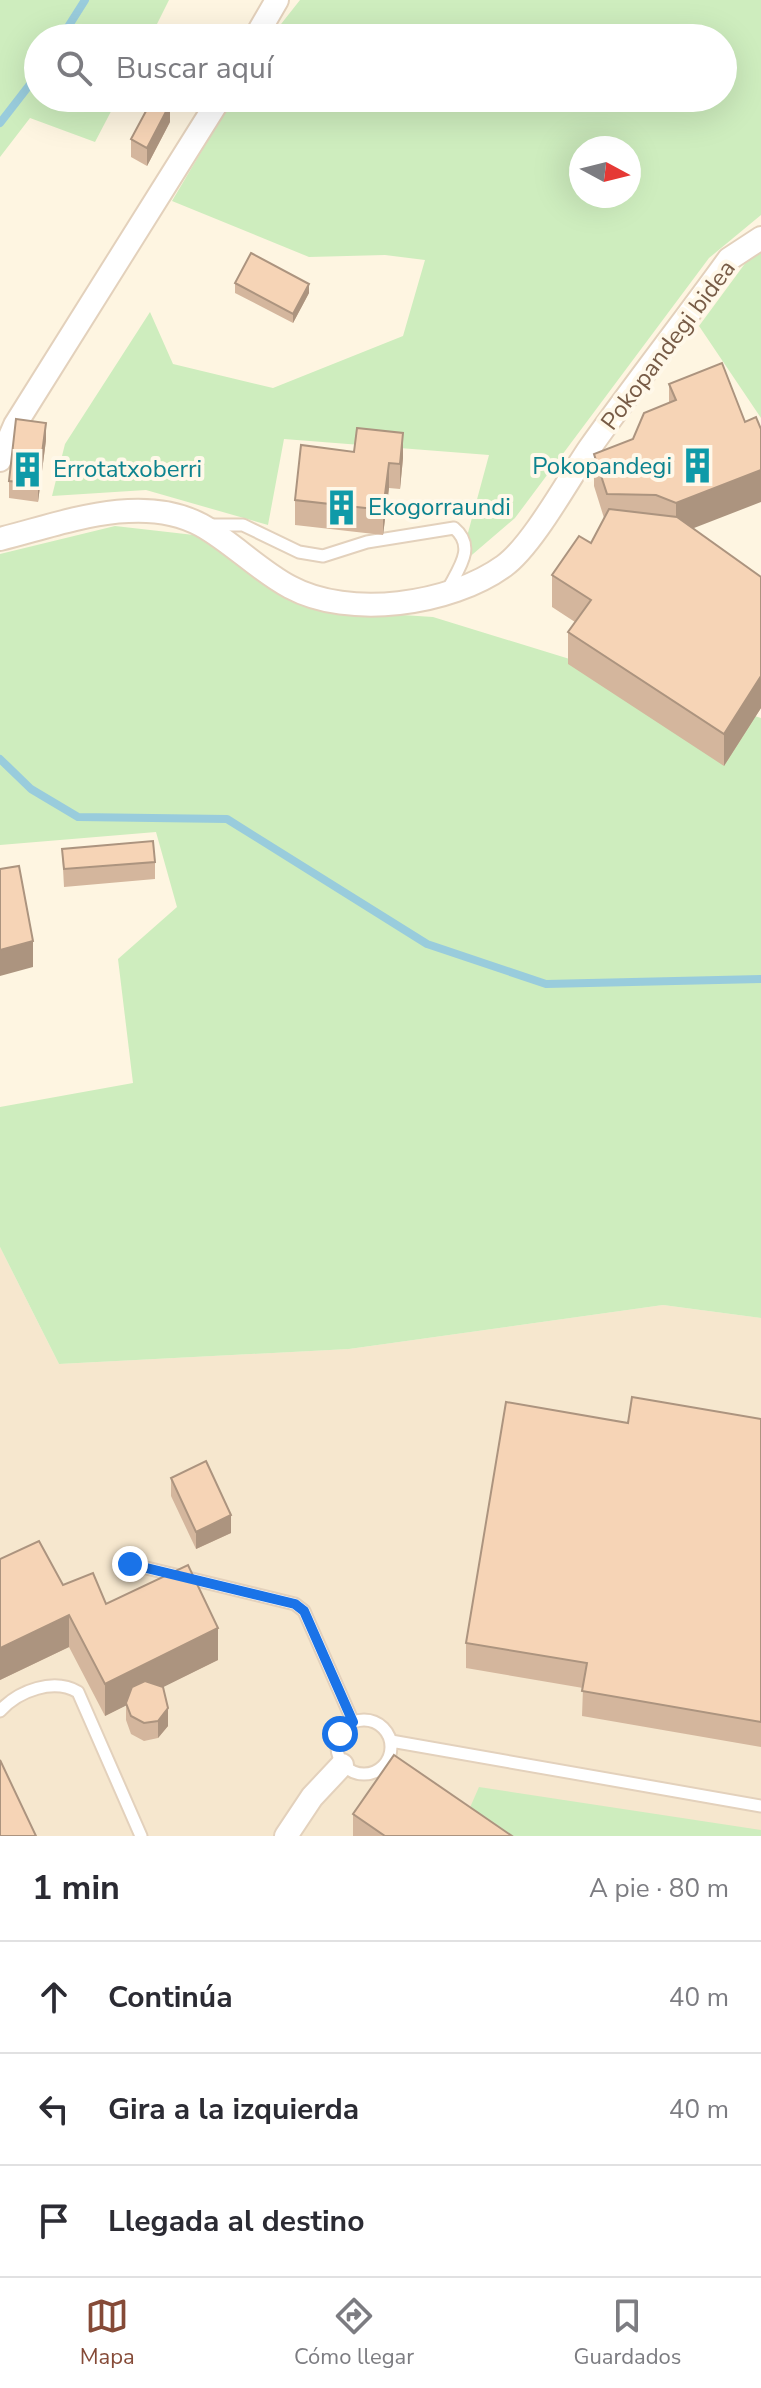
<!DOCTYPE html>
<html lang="es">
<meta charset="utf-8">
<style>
:root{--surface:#fff;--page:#f2f2f3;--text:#2b2b33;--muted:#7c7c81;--line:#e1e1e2;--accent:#854a37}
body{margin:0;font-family:"Nunito Sans",sans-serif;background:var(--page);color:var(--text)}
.compass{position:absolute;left:569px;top:136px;width:72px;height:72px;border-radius:50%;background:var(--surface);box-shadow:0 8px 32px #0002;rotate:97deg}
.stop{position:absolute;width:24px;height:24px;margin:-18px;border:6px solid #1a73e8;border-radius:50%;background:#fff}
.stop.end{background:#1a73e8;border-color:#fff;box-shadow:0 2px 8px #0008}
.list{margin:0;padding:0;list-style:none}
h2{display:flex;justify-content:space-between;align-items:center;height:104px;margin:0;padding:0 32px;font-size:34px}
h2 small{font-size:26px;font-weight:400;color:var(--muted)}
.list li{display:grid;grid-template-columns:52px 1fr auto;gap:24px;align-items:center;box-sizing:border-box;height:112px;padding:0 32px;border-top:2px solid var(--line)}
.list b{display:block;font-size:30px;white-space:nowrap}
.list em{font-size:26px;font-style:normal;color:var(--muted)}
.icon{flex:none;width:44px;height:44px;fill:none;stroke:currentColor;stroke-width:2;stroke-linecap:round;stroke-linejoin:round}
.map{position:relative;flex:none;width:761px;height:1836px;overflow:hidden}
.search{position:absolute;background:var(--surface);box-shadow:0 8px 32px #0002;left:24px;right:24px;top:24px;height:88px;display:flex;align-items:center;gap:20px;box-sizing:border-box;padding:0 28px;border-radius:44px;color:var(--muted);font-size:30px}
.sheet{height:440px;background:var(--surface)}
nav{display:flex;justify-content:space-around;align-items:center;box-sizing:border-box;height:112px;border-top:2px solid var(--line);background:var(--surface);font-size:22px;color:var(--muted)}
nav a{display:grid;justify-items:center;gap:4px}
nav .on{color:var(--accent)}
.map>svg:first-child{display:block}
</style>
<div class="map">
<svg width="761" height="1836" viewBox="0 0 761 1836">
<rect width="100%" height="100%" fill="#fef5e1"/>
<path fill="#f6e7ce" d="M0 1247 59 1364 349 1349 663 1305 761 1318V1836H0Z"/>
<path fill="#ceedbe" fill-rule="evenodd" d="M0 0H169L150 38H38V98H118L95 142 30 118 0 157Z
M300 0H761V215L709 258 515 518 459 566 489 455 284 439 268 525 146 490 52 496 65 444 150 312 173 364 273 388 403 336 425 260 385 255 309 257 172 201 233 98H723V38H270ZM581 148H629V196H581Z
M761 249V418L699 326 752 254Z
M115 526 194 535 311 609 433 617 761 718V1318L663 1305 349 1349 59 1364 0 1247V1107L133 1083 118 959 177 907 156 832 0 845V554Z
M479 1787 761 1830V1836H474L461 1828Z"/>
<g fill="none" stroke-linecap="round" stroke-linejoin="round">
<path stroke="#99ccdc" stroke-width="8" d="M61 38 85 0
M0 123 38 74
M0 759 31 789 78 817 227 819 427 944 546 984 761 979"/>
<defs>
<path id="service" d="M209 525H243L299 552 323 556 367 542 454 528C477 547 458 569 447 591
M130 1564 295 1604 304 1611 353 1722
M0 1711C19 1690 54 1678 78 1692L141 1836
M337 1747a27 27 0 1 1 54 0a27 27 0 1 1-54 0Z
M391 1741 761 1806"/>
<path id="minor" d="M255 38 277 0
M0 460 15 425 220 98
M0 539C61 524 140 492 201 525 232 542 258 570 290 587 349 619 450 605 504 566 532 546 568 480 589 449 634 385 683 323 729 259L761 238
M286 1836 312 1797 342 1765"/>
</defs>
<use href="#service" stroke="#e3d1bc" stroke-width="15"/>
<use href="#minor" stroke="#e3d1bc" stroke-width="26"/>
<use href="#service" stroke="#fff" stroke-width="11"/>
<use href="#minor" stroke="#fff" stroke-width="22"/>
</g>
<path fill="#d4b69d" d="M170 122 147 166 131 157V139Z
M235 283 309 293 293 323 235 293Z
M722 363 693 528 761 577V708L724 766 568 664V632L575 622 552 607V575L591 543 604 518 594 486V454L633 439 669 403V384Z
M46 440 38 502 9 498V481Z
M301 445 403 458 400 489 389 488 383 535 295 525V500Z
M62 849 155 862V879L64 887Z
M761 1419V1747L582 1716 583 1688 466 1668V1643Z
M171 1478 231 1533 196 1549 171 1496Z
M0 1559 106 1604 218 1660 162 1687 168 1726 158 1738 144 1741 131 1734 126 1720V1705L105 1716 69 1647 0 1680Z
M353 1814 512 1836H353Z"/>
<path fill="#ac947f" d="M170 104V122L147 166V148Z
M309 284V293L293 323V314Z
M46 423V440L38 502V484Z
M403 433V458L400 489V464Z
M389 463V488L383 535V510Z
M761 470V502L676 535V503Z
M761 676V708L724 766V734Z
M33 941V967L0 976V950Z
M231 1515V1533L196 1549V1532Z
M69 1615V1647L0 1680V1648Z
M218 1628V1660L105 1716V1684Z
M168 1708V1726L158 1738V1721Z"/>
<path fill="#f6d4b6" stroke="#ac947f" stroke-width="2" d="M153 98H158L170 104 147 148 131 139Z
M251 253 309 284 293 314 235 283Z
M722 363 745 422 756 417 761 429V470L676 503 656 495 607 494 594 454 633 439 644 413 676 400 669 384Z
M16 419 46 423 38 484 9 481Z
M357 428 403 433 400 464 389 463 383 510 295 500 301 445 354 452Z
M609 509 677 517 761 577V676L724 734 568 632 591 600 552 575 579 536 591 543Z
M153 841 155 862 64 869 62 849Z
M19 866 33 941 0 950V869Z
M632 1397 761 1419V1722L582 1691 587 1663 466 1643 506 1402 628 1423Z
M206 1461 231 1515 196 1532 171 1478Z
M39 1541 63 1585 93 1573 106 1604 188 1565 218 1628 105 1684 69 1615 0 1648V1559Z
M145 1681 163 1687 168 1708 158 1721 144 1723 131 1716 126 1703 132 1687Z
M394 1755 512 1836H385L353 1814Z
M0 1760 36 1836H0Z"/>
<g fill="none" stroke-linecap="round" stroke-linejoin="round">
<path stroke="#1a73e8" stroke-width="10" d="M130 1564 295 1604 304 1611 353 1722 340 1734"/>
</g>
<defs>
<symbol id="building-bare" viewBox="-9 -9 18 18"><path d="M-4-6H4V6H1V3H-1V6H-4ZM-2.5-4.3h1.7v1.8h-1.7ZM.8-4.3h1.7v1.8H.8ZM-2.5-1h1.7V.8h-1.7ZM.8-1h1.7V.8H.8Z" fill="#0f9aa8" stroke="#fff8e9" stroke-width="2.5" paint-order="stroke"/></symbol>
</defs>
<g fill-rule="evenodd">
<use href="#building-bare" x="672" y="440" width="51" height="51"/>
<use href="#building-bare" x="2" y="444" width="51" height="51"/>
<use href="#building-bare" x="316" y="482" width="51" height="51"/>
</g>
<g text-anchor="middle" stroke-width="8" stroke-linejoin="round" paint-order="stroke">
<g font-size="24" fill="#775b46" stroke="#fff8e9">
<text transform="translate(668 345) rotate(-53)" y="8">Pokopandegi bidea</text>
</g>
<g font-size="24" fill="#0d838f" stroke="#fff8e9" text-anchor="start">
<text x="672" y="474" text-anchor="end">Pokopandegi</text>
<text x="53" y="477">Errotatxoberri</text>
<text x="368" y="515">Ekogorraundi</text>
</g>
</g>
</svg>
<svg class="compass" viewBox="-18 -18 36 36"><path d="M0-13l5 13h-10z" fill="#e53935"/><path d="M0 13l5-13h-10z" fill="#7c7c81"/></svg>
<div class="stop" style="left:340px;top:1734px"></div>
<div class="stop end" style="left:130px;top:1564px"></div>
<div class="search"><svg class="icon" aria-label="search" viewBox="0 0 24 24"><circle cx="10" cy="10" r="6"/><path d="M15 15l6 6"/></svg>Buscar aquí</div>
</div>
<section class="sheet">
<h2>1 min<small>A pie · 80 m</small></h2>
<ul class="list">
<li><svg class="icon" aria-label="ahead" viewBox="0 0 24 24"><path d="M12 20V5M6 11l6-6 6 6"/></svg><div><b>Continúa</b></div><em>40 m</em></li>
<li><svg class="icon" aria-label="left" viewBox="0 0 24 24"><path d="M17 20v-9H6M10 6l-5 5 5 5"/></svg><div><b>Gira a la izquierda</b></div><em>40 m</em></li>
<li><svg class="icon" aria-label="arrive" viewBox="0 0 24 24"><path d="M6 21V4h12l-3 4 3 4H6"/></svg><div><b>Llegada al destino</b></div></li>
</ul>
</section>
<nav>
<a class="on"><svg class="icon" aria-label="map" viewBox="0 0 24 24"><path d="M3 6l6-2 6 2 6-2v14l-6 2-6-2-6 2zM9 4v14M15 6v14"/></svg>Mapa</a>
<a><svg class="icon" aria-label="directions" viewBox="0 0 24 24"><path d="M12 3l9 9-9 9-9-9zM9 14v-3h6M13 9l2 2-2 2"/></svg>Cómo llegar</a>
<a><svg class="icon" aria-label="saved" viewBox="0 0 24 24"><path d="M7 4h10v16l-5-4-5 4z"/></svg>Guardados</a>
</nav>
